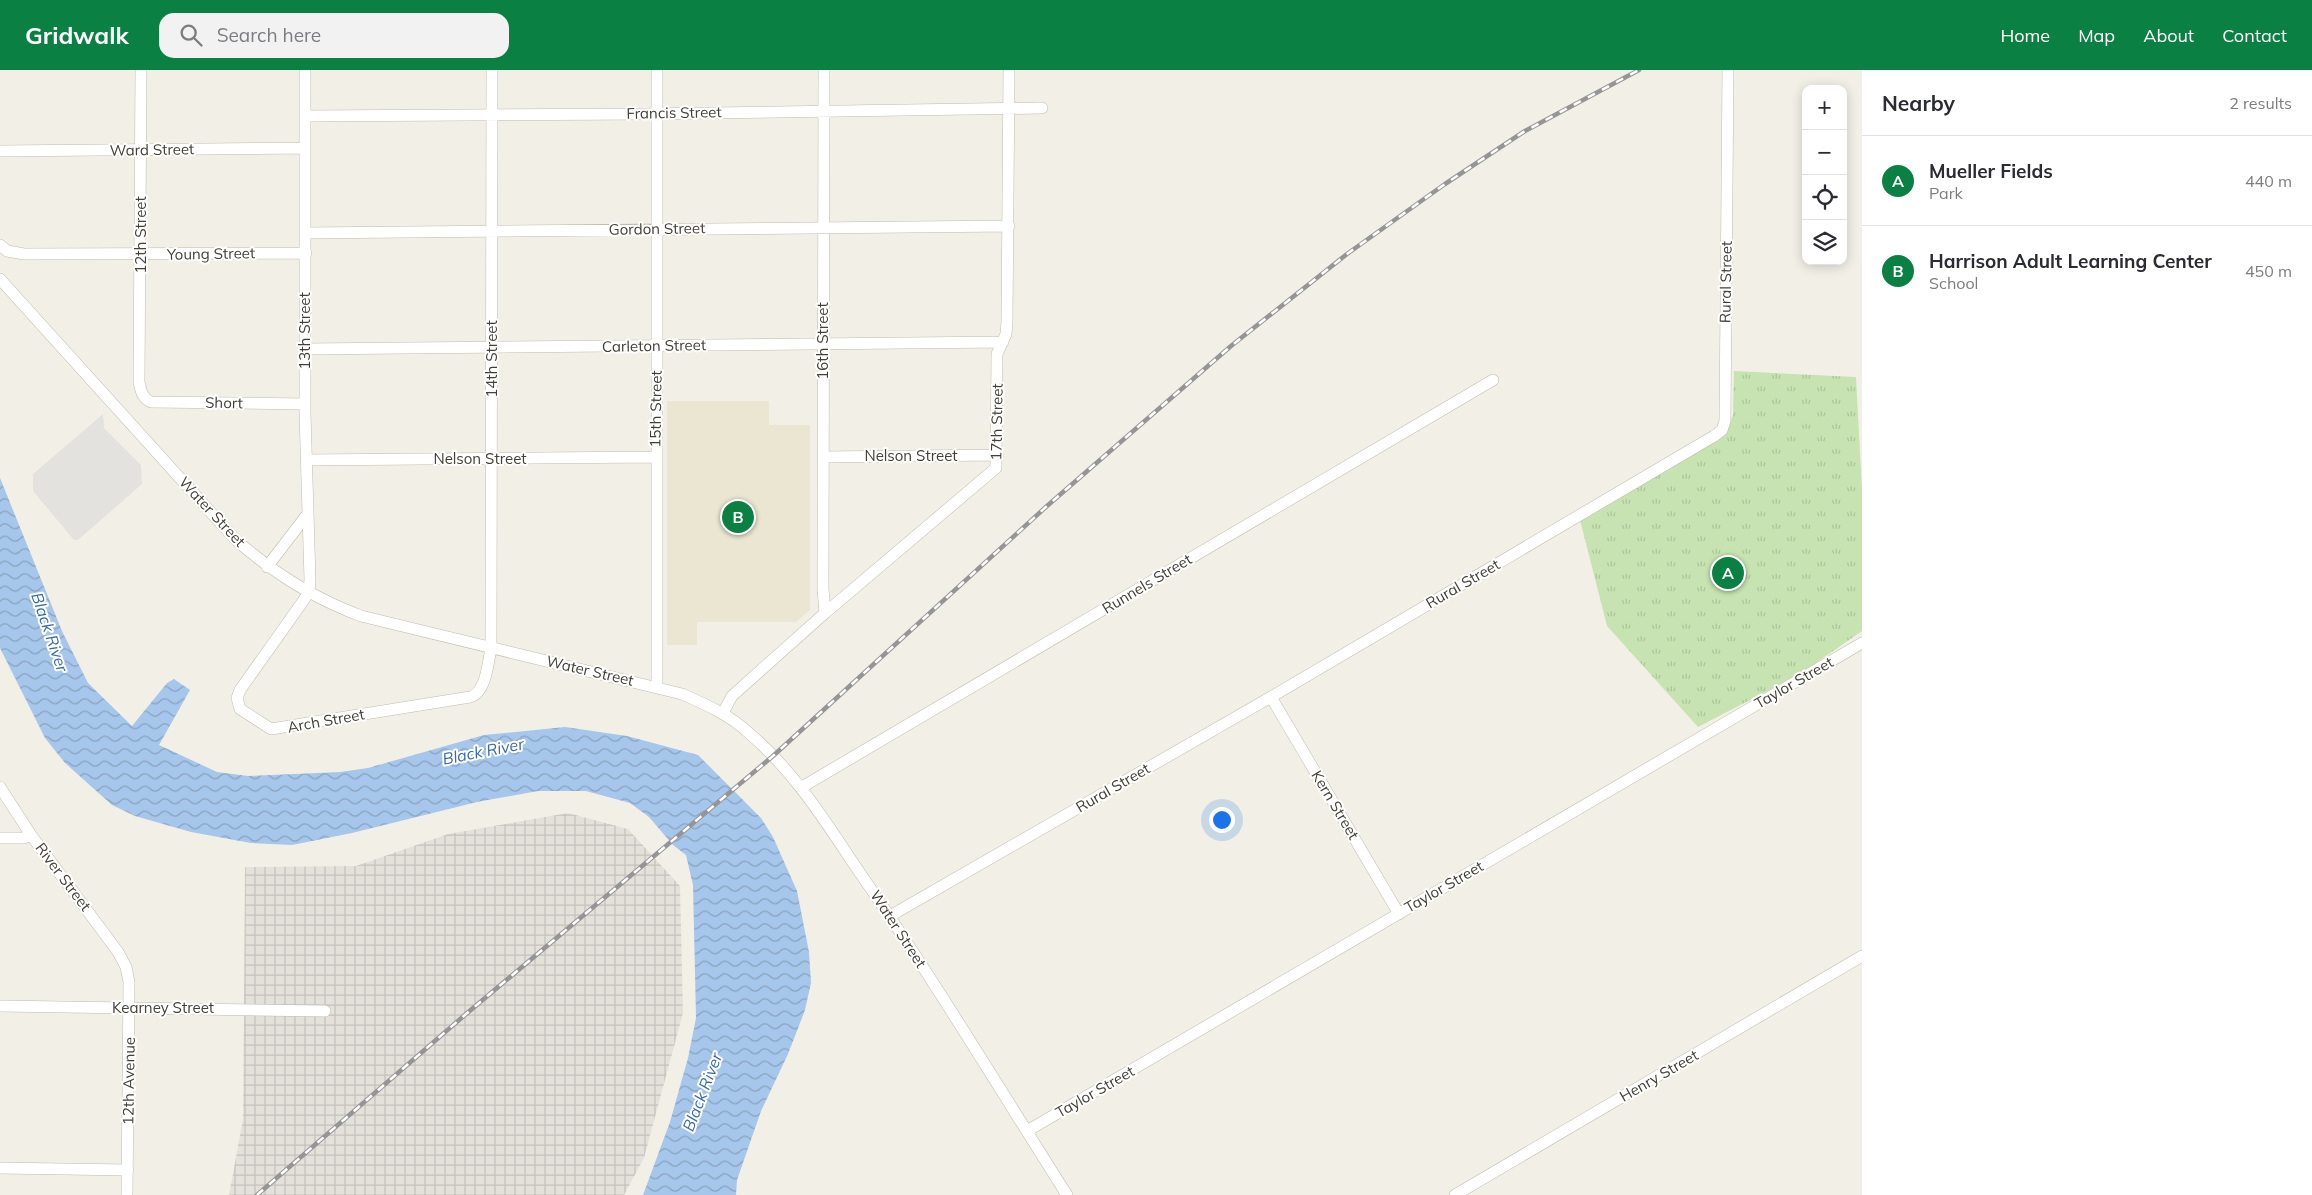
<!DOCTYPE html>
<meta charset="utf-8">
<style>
:root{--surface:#fff;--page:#f2f2f3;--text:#2b2b33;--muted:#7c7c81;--line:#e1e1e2;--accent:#0b8043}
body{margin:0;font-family:Mulish,sans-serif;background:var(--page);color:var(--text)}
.controls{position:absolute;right:15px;top:15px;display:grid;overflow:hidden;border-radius:10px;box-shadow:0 2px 12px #0003}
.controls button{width:45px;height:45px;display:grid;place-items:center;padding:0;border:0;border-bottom:1px solid var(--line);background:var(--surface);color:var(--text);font:25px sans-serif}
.you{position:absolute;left:1221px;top:749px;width:18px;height:18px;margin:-12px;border:4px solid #fff;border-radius:50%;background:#1a73e8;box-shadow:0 0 0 8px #1a73e833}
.badge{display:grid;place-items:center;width:32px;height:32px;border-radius:50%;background:var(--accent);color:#fff;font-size:16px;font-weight:700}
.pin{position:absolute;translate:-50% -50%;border:2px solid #fff;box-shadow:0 1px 5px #0006}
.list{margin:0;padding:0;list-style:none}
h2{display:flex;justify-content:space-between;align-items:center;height:65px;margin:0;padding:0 20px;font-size:21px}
h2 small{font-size:16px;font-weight:400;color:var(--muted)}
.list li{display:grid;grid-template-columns:32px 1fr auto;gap:15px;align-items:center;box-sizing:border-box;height:90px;padding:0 20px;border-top:1px solid var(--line)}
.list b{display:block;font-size:19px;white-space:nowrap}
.list p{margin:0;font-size:16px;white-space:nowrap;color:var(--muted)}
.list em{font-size:16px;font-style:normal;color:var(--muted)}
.icon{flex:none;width:28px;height:28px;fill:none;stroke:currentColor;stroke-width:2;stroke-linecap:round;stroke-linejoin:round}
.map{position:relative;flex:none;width:1862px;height:1125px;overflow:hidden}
header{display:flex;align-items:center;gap:30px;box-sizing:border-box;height:70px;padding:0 25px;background:var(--accent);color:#fff}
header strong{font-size:24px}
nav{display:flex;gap:28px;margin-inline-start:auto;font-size:18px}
.search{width:350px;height:45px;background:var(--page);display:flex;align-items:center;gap:12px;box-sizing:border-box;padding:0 18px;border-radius:15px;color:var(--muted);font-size:19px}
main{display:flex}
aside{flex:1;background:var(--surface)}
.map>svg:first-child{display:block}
</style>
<header>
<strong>Gridwalk</strong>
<div class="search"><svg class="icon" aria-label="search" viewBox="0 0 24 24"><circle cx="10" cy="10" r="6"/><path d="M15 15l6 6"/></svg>Search here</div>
<nav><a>Home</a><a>Map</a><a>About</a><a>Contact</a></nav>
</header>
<main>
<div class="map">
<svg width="1862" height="1125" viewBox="0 0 1862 1125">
<defs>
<pattern id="industrial-grid" width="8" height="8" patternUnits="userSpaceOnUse" patternTransform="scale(1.25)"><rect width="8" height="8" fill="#e4e1db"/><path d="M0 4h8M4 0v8" fill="none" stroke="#c5c2bd"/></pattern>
<pattern id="park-tufts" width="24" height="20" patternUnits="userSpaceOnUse" patternTransform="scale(1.25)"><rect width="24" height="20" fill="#c7e3b2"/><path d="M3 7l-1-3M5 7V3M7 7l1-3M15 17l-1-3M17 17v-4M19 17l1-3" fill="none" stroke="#acc49a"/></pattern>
<pattern id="water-waves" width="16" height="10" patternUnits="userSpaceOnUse" patternTransform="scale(1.25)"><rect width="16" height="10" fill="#a6c6eb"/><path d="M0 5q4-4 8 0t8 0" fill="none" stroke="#89a2bf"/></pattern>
</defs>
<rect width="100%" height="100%" fill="#f2f0e6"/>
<path fill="url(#industrial-grid)" d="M568 743 628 759 680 816 683 943 644 1088 624 1125H229L243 1049 245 797 356 796 448 764Z"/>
<path fill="#eae6d1" d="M667 331H769V355H810V540L796 552H697V575H667Z"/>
<path fill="url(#park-tufts)" d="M1734 301 1856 307 1862 419V561L1800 604 1698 657 1607 556 1580 450 1727 360 1733 345Z"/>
<path fill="#e3e2de" d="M103 344 104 358 141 395 142 414 78 470H74L33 421V404Z"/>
<path fill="url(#water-waves)" d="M0 408 62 561 88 613 132 656 167 613 174 609 190 620 159 675 217 702 248 706 340 702 368 698 484 665 565 657 627 666 698 685 761 748 773 767 797 821 809 882 811 913 805 940 788 984 761 1041 737 1110 736 1125H643L670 1052 688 988 696 948 693 815 686 785 673 775 649 747 630 733 586 721H538L477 732 352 763 292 775 251 773 191 762 135 746 112 735 65 693 45 668 0 578Z"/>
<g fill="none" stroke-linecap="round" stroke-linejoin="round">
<defs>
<path id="minor" d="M141 0 139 312C141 321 142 328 151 332L305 334
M305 0V343L310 510 309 522 301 534 240 620 237 628 240 639 271 659 470 627C486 623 488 593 491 578L492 0
M824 0 823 519 825 543
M305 46 646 44 1042 38
M0 81 305 78
M306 163 1009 156
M0 175 7 181 24 184 306 183
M0 209 235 469C273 503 313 528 361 546L682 624C707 635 730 645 750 664 797 704 828 756 862 806 934 910 999 1018 1067 1125
M306 279 1003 272
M824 387 998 385
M306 390 655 387
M267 497 306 446
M657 617V0
M1271 627 1399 844
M723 643 732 626 825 543 996 398 997 284 1006 264 1007 252 1009 0
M0 717 31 765 118 882 126 897 129 912 127 1125
M802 717 1493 310
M0 768H24L31 765
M890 846 1271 627 1714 366 1722 360 1725 351 1728 0
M0 936 325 941
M1027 1061 1862 573
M0 1098 128 1100
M1455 1125 1862 886"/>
</defs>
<use href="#minor" stroke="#bfbbac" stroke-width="12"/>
<use href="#minor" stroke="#fff" stroke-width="11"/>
<defs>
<path id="rail" d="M257 1125 466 944 773 686 1047 436 1231 276 1347 184 1445 114 1525 61 1639 0"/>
</defs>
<use href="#rail" stroke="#959595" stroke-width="4.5"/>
<use href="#rail" stroke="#fff" stroke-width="2.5" stroke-dasharray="8" stroke-linecap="butt"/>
</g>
<g text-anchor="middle" stroke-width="4" stroke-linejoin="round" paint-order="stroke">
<g font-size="15" fill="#444036" stroke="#fff">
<text transform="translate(674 43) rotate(-1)" y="5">Francis Street</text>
<text transform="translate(152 80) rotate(-1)" y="5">Ward Street</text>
<text transform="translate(657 159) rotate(-1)" y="5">Gordon Street</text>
<text transform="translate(141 165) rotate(-90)" y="5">12th Street</text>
<text transform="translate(211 184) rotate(-1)" y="5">Young Street</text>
<text transform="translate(1726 212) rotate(-89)" y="5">Rural Street</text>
<text transform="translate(305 261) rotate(-90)" y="5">13th Street</text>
<text transform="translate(823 271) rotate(-90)" y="5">16th Street</text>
<text transform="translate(654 276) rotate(-1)" y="5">Carleton Street</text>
<text transform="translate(492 289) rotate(-90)" y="5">14th Street</text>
<text transform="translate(224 333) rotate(1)" y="5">Short</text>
<text transform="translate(656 339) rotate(-89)" y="5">15th Street</text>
<text transform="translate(997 352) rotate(-89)" y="5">17th Street</text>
<text x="911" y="391">Nelson Street</text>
<text x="480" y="394">Nelson Street</text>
<text transform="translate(212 442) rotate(47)" y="5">Water Street</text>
<text transform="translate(1147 514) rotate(-31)" y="5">Runnels Street</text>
<text transform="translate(1463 514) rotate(-30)" y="5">Rural Street</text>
<text transform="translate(590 601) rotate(13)" y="5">Water Street</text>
<text transform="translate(1794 613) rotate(-30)" y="5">Taylor Street</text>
<text transform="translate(326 651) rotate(-10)" y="5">Arch Street</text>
<text transform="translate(1113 718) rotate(-30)" y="5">Rural Street</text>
<text transform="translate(1335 735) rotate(59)" y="5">Kern Street</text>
<text transform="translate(63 807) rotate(53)" y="5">River Street</text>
<text transform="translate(1444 817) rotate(-30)" y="5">Taylor Street</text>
<text transform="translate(898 859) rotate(57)" y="5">Water Street</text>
<text x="163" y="943">Kearney Street</text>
<text transform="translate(1659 1006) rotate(-30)" y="5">Henry Street</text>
<text transform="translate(129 1011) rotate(-89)" y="5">12th Avenue</text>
<text transform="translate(1095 1022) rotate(-30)" y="5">Taylor Street</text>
</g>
<g font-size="16" font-style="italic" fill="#376aa8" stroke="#fff">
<text transform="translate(50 562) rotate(71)" y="6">Black River</text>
<text transform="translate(483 681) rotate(-11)" y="6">Black River</text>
<text transform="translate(702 1022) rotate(-69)" y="6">Black River</text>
</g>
</g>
</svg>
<div class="controls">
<button>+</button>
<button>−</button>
<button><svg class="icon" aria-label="locate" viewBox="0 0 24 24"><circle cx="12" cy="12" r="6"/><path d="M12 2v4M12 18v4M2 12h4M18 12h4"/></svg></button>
<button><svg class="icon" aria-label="layers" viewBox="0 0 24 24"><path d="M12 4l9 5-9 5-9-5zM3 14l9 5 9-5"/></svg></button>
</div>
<div class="you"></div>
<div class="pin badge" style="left:1728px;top:503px">A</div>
<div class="pin badge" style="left:738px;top:447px">B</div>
</div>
<aside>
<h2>Nearby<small>2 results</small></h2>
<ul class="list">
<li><span class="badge">A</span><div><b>Mueller Fields</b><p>Park</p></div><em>440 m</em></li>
<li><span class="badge">B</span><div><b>Harrison Adult Learning Center</b><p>School</p></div><em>450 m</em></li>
</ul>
</aside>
</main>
